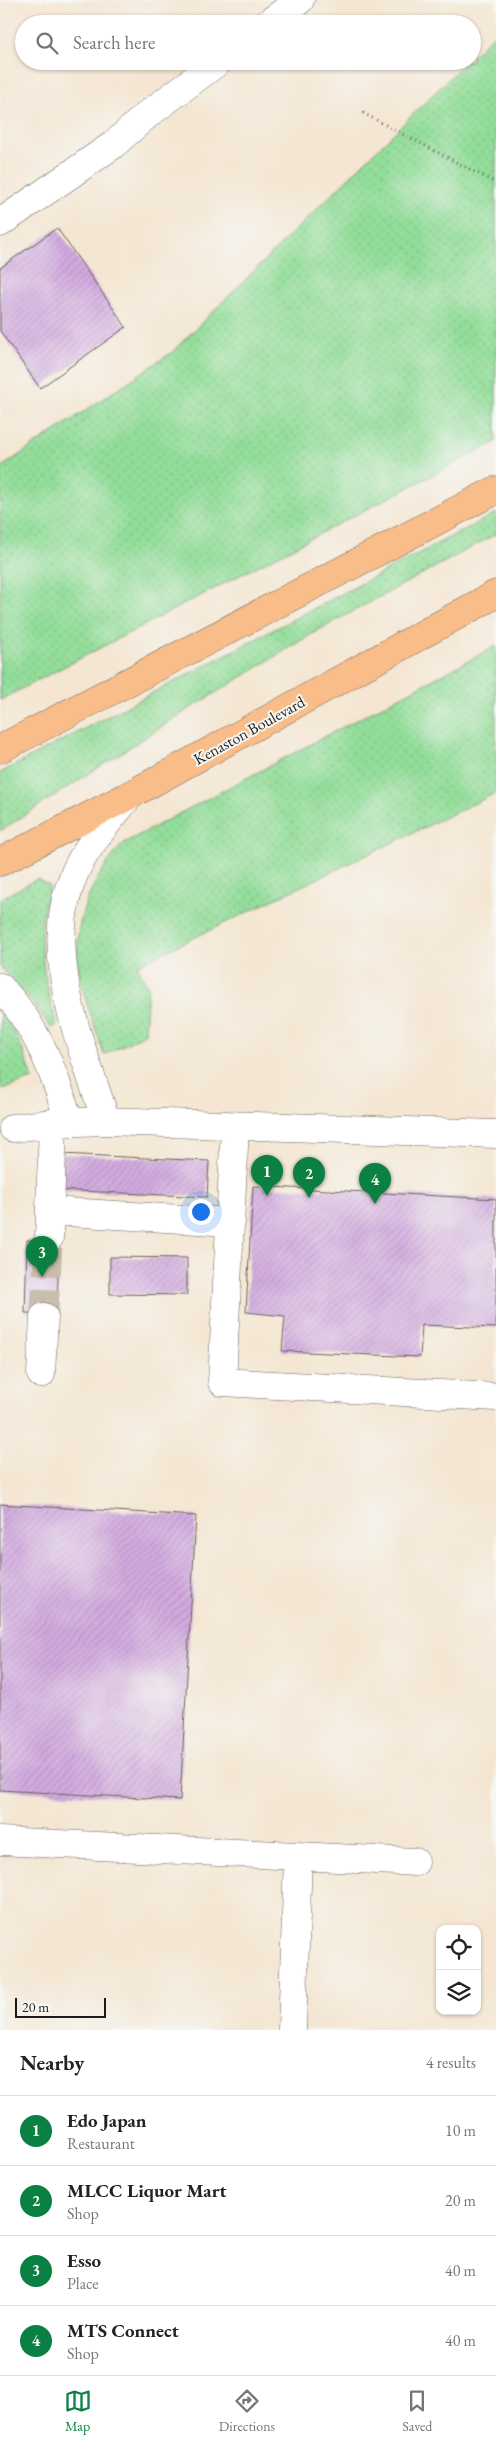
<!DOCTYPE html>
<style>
:root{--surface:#fff;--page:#f6f6f6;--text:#222;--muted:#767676;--line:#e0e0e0;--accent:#0b8043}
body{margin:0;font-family:"EB Garamond",serif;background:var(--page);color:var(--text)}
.controls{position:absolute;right:15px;bottom:15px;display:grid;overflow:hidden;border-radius:10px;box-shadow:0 1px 4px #0004}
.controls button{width:45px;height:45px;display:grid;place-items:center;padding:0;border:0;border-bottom:1px solid var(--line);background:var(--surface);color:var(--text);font:25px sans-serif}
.scale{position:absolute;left:15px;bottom:12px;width:91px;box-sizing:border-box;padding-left:5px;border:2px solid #1c1c1c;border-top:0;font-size:14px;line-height:18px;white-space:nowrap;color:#1c1c1c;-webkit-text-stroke:4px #f6f6f2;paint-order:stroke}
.you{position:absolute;left:200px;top:1211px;width:18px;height:18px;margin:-12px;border:4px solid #fff;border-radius:50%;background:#1a73e8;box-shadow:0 0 0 8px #1a73e833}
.badge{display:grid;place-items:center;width:32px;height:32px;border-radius:50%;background:var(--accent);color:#fff;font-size:16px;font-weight:700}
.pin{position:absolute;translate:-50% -41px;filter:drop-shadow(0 1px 2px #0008)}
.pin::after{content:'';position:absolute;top:26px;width:18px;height:15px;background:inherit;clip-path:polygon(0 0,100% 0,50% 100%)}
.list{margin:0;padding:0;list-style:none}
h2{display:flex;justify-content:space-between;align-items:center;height:65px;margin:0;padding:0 20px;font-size:21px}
h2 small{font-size:16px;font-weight:400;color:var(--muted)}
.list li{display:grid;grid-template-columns:32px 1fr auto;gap:15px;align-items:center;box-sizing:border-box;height:70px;padding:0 20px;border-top:1px solid var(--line)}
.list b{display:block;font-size:19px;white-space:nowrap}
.list p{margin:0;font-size:16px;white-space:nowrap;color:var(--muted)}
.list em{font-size:16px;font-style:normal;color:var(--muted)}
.icon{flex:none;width:28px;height:28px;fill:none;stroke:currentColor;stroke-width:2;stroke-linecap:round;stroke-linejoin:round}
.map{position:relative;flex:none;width:496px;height:2030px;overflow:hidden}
.search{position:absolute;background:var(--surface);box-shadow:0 1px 4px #0004;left:15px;right:15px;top:15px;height:55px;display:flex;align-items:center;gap:12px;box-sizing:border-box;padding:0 18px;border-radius:28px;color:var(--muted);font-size:19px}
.sheet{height:345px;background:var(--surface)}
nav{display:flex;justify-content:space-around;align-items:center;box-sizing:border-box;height:70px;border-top:1px solid var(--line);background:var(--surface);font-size:14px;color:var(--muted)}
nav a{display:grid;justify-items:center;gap:2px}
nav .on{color:var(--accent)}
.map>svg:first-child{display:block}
</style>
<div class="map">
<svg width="496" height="2030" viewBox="0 0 496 2030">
<defs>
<pattern id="grass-dots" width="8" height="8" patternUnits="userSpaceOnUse" patternTransform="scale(1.25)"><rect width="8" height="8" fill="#92dd99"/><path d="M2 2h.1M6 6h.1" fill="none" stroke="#7dbd83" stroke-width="1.8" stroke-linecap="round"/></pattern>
<pattern id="building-hatch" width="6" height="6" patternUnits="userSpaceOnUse" patternTransform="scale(1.25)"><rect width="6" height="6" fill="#d2aadf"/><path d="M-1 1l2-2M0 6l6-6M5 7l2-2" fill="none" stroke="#b492bf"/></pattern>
</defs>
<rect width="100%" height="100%" fill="#f6f6f2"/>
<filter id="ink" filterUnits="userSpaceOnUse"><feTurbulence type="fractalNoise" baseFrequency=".02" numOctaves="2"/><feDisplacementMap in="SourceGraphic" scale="10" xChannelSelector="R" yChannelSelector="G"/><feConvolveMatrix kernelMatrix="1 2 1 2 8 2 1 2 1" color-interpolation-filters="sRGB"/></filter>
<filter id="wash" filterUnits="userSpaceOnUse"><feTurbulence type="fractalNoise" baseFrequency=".0096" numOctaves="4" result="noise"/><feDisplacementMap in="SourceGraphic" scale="20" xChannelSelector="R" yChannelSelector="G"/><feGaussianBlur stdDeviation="1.12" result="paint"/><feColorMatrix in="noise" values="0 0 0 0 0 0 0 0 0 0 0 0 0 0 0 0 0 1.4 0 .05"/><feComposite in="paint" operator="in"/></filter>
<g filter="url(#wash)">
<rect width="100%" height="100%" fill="#f4e6d2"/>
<path fill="url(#grass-dots)" stroke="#577c5a" d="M496 33V442L0 700V468L171 353 467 61H472V56Z
M496 513V534L315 632 186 711 0 831V773Z
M496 646V793L137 965 148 987 145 1034 104 1055C96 1028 83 998 79 970 71 922 92 877 124 843Z
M37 879 50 886C33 933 44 979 57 1025L51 1028 32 1002 0 967V899Z
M0 1014C18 1031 25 1056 33 1079L0 1090Z"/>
<g id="blocks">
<path fill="url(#building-hatch)" d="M57 228 126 327 40 388 0 331V268Z
M61 1154 209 1161 207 1197 59 1190Z
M253 1186 496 1199V1328L422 1325 420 1357 282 1351 285 1316 246 1312Z
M27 1240H59L57 1314 25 1313Z
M110 1257 187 1258V1295L110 1294Z
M0 1504 196 1516 180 1800 0 1790Z"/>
</g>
</g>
<g filter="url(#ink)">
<use href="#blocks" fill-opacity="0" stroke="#68635c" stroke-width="1"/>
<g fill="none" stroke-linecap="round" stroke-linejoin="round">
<path stroke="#c9beae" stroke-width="28" stroke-dasharray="28 14" stroke-linecap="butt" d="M44 1317 49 1238"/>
<defs>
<path id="minor" d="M267 24 300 0
M0 223 113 145 147 115 219 61
M0 987C37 1026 54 1071 69 1122
M106 1121C80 1040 36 944 80 862 93 838 113 816 130 795
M235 1127 222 1382 496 1397
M13 1128 53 1123 106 1121 496 1134
M50 1211 231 1222
M49 1238 53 1123
M41 1374 44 1317
M0 1841 415 1862
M292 2030 298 1857"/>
<path id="major" d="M0 749 496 490
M0 862 130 795 496 594"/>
</defs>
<use href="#minor" stroke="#68635c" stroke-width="29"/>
<use href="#major" stroke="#68635c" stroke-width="29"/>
<path stroke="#68635c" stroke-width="3" stroke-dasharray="1 4" stroke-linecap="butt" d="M363 113 496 183"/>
<use href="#minor" stroke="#fff" stroke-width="28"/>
<use href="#major" stroke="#f8bd89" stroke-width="28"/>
</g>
</g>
<g text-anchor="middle" stroke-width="4" stroke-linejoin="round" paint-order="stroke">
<g font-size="16" fill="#1c1c1c" stroke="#f6f6f2">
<text transform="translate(249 730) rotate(-29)" y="6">Kenaston Boulevard</text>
</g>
</g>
</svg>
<div class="controls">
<button><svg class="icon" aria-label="locate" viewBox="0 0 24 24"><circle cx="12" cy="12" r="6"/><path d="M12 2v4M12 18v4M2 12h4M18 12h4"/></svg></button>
<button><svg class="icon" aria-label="layers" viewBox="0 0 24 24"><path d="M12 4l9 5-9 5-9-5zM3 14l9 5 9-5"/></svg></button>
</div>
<div class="scale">20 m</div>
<div class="you"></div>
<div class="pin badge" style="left:267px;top:1196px">1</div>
<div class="pin badge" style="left:309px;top:1198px">2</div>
<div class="pin badge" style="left:42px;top:1277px">3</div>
<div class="pin badge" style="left:375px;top:1204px">4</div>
<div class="search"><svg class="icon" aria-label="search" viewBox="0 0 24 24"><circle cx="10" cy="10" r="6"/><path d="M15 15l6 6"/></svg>Search here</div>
</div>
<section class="sheet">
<h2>Nearby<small>4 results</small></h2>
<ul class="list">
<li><span class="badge">1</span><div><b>Edo Japan</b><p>Restaurant</p></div><em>10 m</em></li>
<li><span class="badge">2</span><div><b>MLCC Liquor Mart</b><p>Shop</p></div><em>20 m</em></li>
<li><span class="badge">3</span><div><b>Esso</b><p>Place</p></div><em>40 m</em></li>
<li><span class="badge">4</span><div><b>MTS Connect</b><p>Shop</p></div><em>40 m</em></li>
</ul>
</section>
<nav>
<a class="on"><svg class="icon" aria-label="map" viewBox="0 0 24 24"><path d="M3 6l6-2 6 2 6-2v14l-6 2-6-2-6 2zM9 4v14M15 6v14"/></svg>Map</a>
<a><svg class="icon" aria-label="directions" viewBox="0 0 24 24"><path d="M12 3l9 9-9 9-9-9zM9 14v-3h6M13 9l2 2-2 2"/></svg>Directions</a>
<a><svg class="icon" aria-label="saved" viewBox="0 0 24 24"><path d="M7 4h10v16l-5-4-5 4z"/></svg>Saved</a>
</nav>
